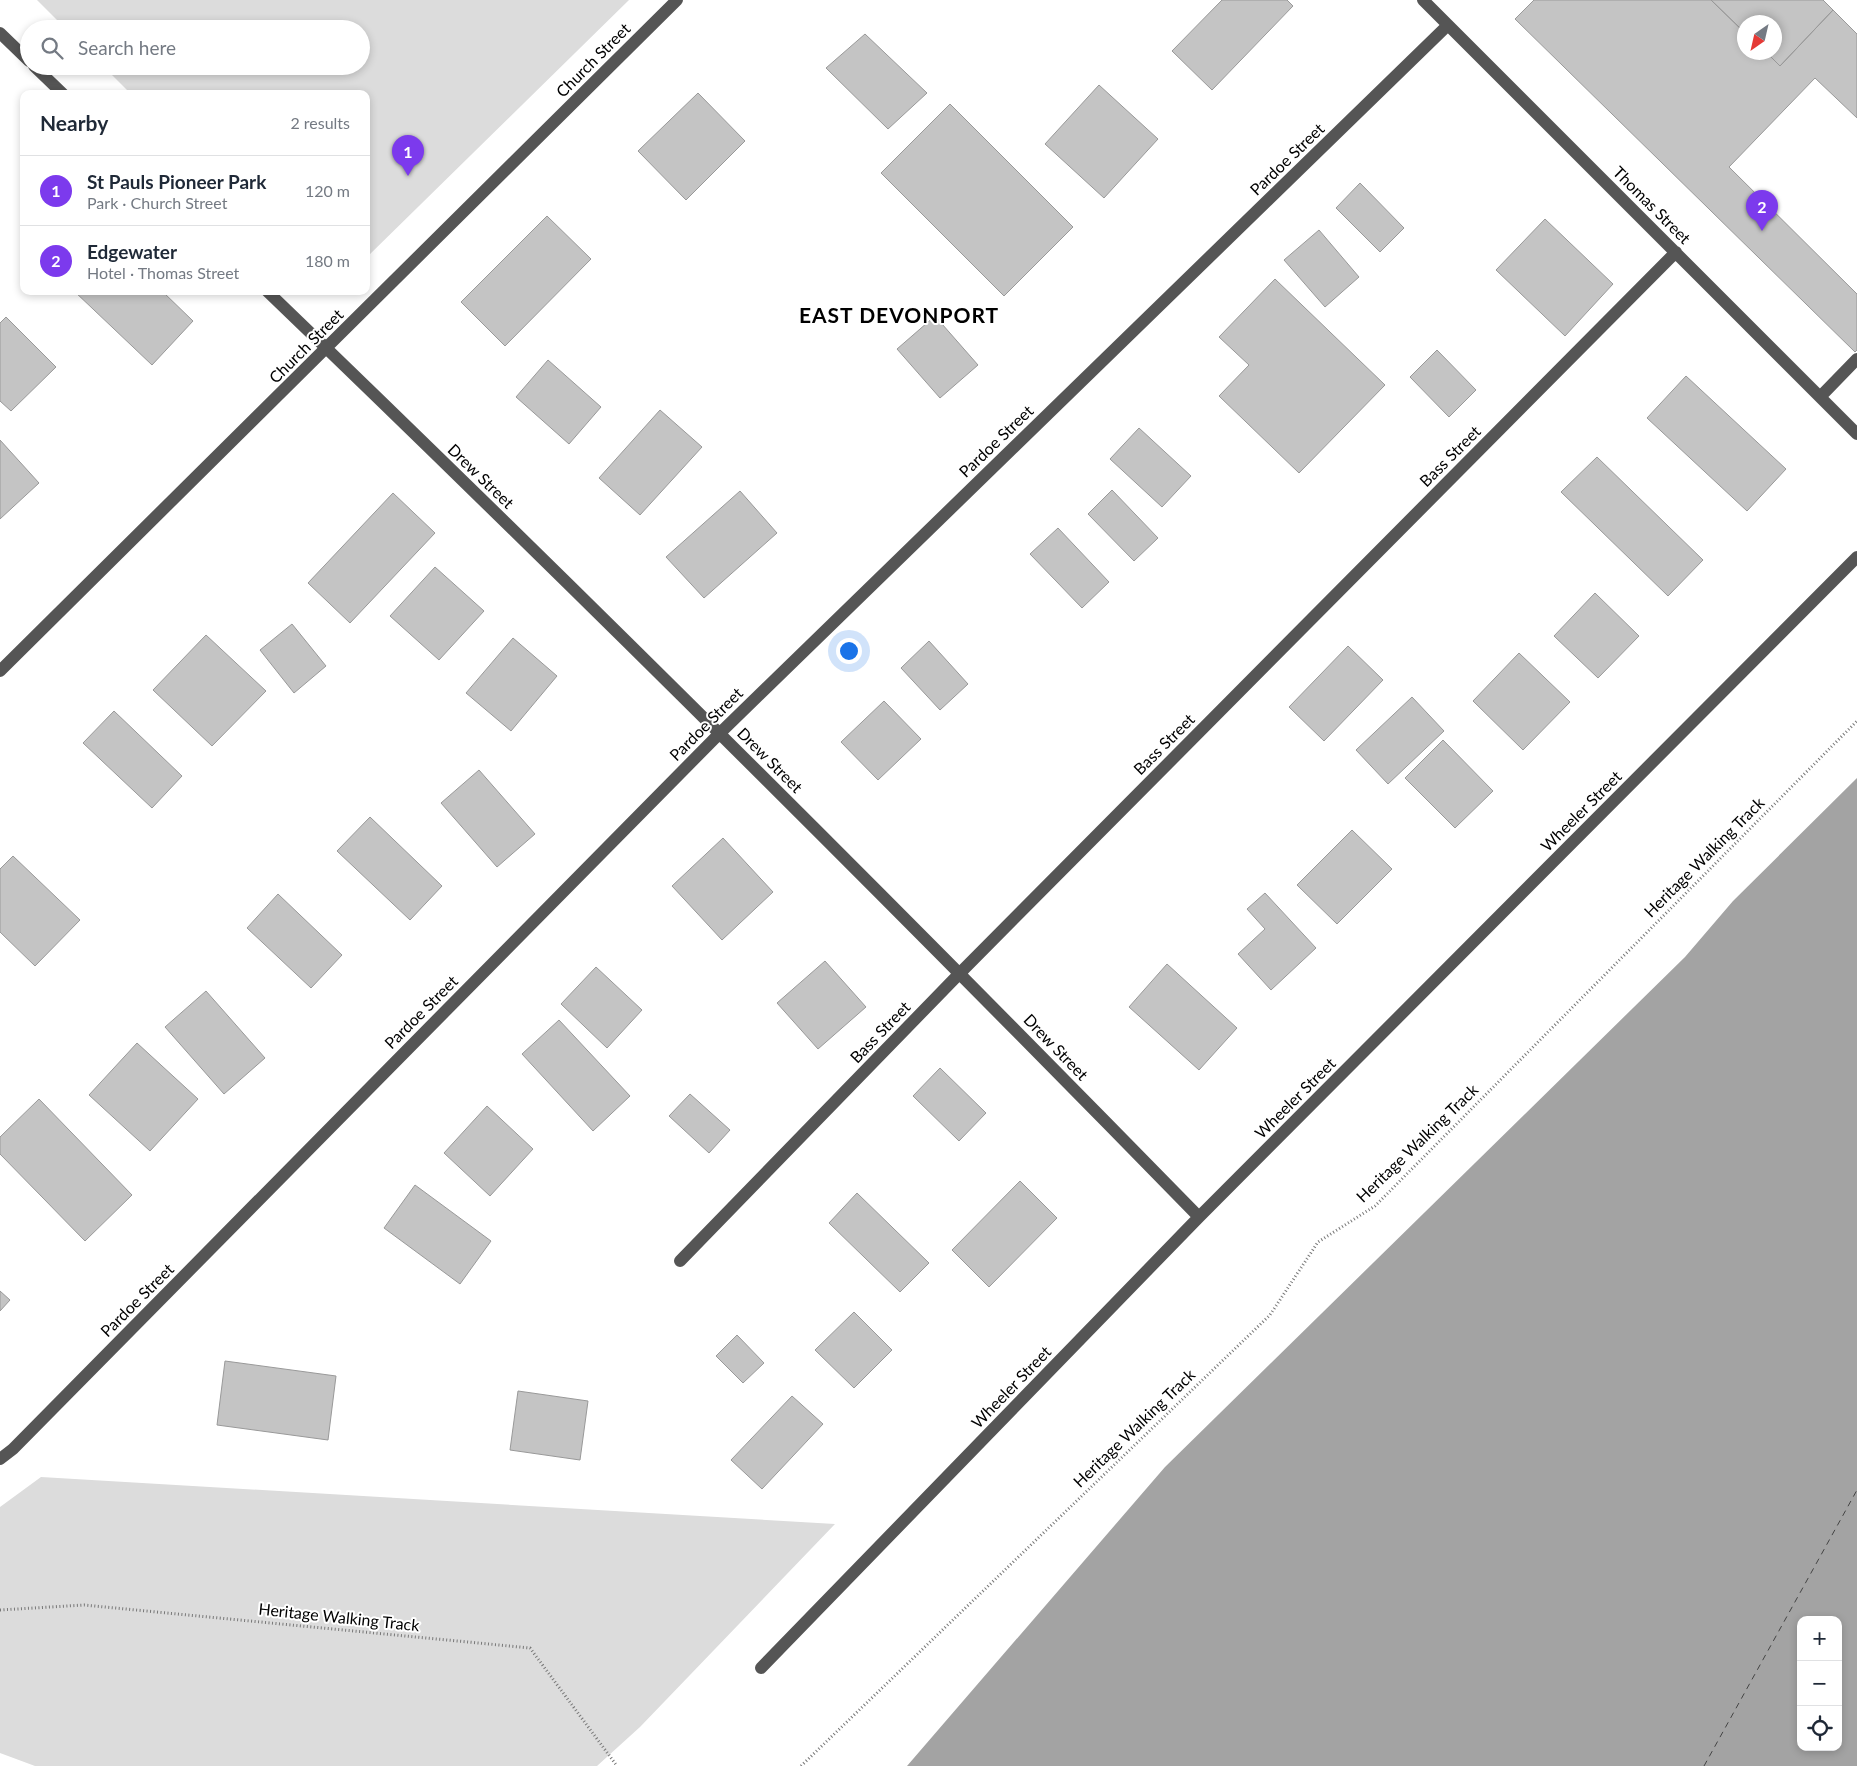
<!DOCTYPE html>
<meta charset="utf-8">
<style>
:root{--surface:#fff;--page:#f6f6f7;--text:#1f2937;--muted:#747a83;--line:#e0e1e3;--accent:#7c3aed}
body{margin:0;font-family:Lato,sans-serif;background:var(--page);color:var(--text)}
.controls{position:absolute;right:15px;bottom:15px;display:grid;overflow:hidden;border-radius:10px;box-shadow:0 2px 8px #0003}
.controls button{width:45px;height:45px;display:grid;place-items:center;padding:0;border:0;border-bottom:1px solid var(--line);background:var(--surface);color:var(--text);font:25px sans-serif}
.compass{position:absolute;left:1737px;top:15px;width:45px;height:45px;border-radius:50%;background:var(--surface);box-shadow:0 2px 8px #0003;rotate:214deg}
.you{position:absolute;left:848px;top:650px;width:18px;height:18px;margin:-12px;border:4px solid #fff;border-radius:50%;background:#1a73e8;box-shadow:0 0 0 8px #1a73e833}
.badge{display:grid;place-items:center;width:32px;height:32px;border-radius:50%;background:var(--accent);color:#fff;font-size:16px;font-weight:700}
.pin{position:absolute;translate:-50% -41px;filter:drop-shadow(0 1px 2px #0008)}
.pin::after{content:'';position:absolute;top:26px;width:18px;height:15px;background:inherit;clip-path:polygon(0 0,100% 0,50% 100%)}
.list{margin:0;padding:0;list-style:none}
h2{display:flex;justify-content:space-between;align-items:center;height:65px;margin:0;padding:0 20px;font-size:21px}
h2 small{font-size:16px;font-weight:400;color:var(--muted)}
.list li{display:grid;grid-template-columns:32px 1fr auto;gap:15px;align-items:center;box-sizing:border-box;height:70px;padding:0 20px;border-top:1px solid var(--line)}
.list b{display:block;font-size:19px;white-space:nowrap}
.list p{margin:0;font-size:16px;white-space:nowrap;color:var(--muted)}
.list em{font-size:16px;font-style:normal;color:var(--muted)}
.icon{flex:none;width:28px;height:28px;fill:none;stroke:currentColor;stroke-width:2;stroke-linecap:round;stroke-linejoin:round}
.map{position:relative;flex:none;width:1857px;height:1766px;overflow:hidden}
.search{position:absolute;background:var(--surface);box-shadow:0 2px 8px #0003;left:20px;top:20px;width:350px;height:55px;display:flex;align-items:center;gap:12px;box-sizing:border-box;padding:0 18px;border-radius:28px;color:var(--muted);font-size:19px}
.panel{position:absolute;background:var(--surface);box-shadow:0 2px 8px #0003;left:20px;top:90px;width:350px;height:205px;border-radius:10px}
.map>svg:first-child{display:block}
</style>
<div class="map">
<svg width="1857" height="1766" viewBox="0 0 1857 1766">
<rect width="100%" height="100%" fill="#fff"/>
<path fill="#dcdcdc" d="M37 0H629L366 258V94H131L103 66H361V29H66Z
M41 1477 835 1524 640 1727 597 1766H35L0 1753V1507Z"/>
<path fill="#a3a3a3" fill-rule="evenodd" d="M1857 778V1766H907L1165 1467 1685 957 1733 901ZM1801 1620H1838V1747H1801Z"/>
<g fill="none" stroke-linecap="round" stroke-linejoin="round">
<path stroke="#444" stroke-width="1" stroke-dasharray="6 5" stroke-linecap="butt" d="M1704 1766 1857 1490"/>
</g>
<path fill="#c4c4c4" stroke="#999" d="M1222 0H1287L1293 6 1212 90 1172 51Z
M1534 0H1711L1744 32V52H1766L1780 66 1833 10 1857 34V118L1815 78 1729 167 1857 294V350L1855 352 1515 19Z
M1711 0H1823L1833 10 1780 66 1766 52H1774V22H1744V32Z
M865 34 927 93 888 129 826 68Z
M1099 85 1158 139 1104 198 1045 144Z
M698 93 745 141 686 200 638 151Z
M950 104 1073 227 1004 296 881 173Z
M1360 183 1404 228 1380 252 1336 208Z
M547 216 591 259 505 346 461 302Z
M1545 219 1613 284 1565 336 1496 270Z
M1319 230 1359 277 1325 307 1284 260Z
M1275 279 1385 385 1299 473 1219 396 1249 365 1219 337Z
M74 291H162L193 321 152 365Z
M935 316 978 365 940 398 897 349Z
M6 317 56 367 11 411 0 401V323Z
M1437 350 1476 390 1449 417 1410 377Z
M548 360 601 407 569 444 516 397Z
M1686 376 1786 469 1747 511 1647 418Z
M660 410 702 447 640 515 599 478Z
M1139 428 1191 476 1162 507 1110 459Z
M0 440 39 483 0 519Z
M1597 457 1703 560 1668 596 1561 492Z
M1112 490 1158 538 1134 561 1088 514Z
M740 491 777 533 704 598 666 557Z
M393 493 435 533 350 623 308 583Z
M1058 528 1109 582 1082 608 1030 554Z
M435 567 484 611 439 660 390 616Z
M1595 593 1639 636 1598 678 1554 636Z
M292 624 326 666 294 693 260 650Z
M206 635 266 691 212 746 153 690Z
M513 638 557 676 511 731 466 693Z
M929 641 968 684 940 710 901 668Z
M1348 646 1383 680 1324 741 1289 707Z
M1519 653 1570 702 1523 750 1473 701Z
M1412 697 1444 731 1388 784 1356 750Z
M884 701 921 739 878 780 841 742Z
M114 711 182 776 152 808 83 743Z
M1443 740 1493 791 1455 828 1405 778Z
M479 770 535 834 497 867 441 803Z
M370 817 442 886 410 920 337 851Z
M1352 830 1392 869 1337 924 1297 885Z
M723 838 773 892 722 940 672 886Z
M13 856 80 920 35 966 0 932V869Z
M1265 893 1316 948 1271 990 1238 954 1265 929 1247 909Z
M278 894 342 955 311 988 247 928Z
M825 961 866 1007 818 1049 777 1003Z
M1167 964 1237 1028 1199 1070 1129 1007Z
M596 967 642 1010 607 1048 561 1004Z
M206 991 265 1058 224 1094 165 1027Z
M559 1020 630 1096 593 1131 522 1054Z
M137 1043 198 1099 150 1151 89 1095Z
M940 1068 986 1113 959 1141 913 1096Z
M690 1094 730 1130 709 1153 669 1116Z
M39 1099 132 1195 85 1241 0 1154V1137Z
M487 1106 533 1149 490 1196 444 1153Z
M1020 1181 1057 1218 989 1287 952 1250Z
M415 1185 491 1241 460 1284 384 1228Z
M857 1193 929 1263 900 1292 829 1223Z
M0 1291 10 1300 0 1311Z
M854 1312 892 1350 854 1388 815 1350Z
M737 1335 764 1363 743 1383 716 1356Z
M225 1361 336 1376 328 1440 217 1425Z
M518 1391 588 1401 580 1460 510 1450Z
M792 1396 823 1424 762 1489 731 1460Z"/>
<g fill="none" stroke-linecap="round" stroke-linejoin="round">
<path stroke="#777" stroke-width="3" stroke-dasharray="1 2.5" stroke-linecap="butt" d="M0 1610 84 1605 530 1648 617 1766
M801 1766 1270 1315 1318 1242 1375 1206 1857 721"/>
<path stroke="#555" stroke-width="12" d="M1423 0 1857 434
M0 33 29 61
M34 66 63 94
M267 291C583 595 893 904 1199 1217
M1820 397 1857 359
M0 671 677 0
M680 1261 960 973 1676 252
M0 1459 13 1449 720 733 1448 25
M761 1668 1199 1217 1857 557"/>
</g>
<g text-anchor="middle" stroke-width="4" stroke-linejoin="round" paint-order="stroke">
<g font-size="16" fill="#000" stroke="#fff">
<text transform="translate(593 60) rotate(-45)" y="6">Church Street</text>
<text transform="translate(1287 159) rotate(-44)" y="6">Pardoe Street</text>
<text transform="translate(1652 205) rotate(45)" y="6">Thomas Street</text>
<text transform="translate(306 346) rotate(-45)" y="6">Church Street</text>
<text transform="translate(996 441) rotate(-44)" y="6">Pardoe Street</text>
<text transform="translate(1450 456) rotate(-45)" y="6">Bass Street</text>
<text transform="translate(481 476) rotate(44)" y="6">Drew Street</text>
<text transform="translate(706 724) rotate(-45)" y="6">Pardoe Street</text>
<text transform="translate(1164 744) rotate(-45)" y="6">Bass Street</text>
<text transform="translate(770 760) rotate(45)" y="6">Drew Street</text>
<text transform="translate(1581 811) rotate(-45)" y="6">Wheeler Street</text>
<text transform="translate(1704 857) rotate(-45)" y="6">Heritage Walking Track</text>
<text transform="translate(421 1012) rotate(-45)" y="6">Pardoe Street</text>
<text transform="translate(880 1032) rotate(-46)" y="6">Bass Street</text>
<text transform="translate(1056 1047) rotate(46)" y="6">Drew Street</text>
<text transform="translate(1295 1098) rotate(-45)" y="6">Wheeler Street</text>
<text transform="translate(1417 1143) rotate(-44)" y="6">Heritage Walking Track</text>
<text transform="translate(137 1300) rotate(-45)" y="6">Pardoe Street</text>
<text transform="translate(1011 1387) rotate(-46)" y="6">Wheeler Street</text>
<text transform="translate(1134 1428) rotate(-44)" y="6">Heritage Walking Track</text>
<text transform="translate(339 1617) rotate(6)" y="6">Heritage Walking Track</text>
</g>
<g font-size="21" font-weight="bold" letter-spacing="1" fill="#000" stroke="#fff">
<text x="899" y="323">EAST DEVONPORT</text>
</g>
</g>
</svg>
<div class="controls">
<button>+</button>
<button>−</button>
<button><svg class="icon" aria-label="locate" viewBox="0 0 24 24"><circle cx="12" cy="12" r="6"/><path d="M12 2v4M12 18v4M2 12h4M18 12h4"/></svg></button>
</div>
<svg class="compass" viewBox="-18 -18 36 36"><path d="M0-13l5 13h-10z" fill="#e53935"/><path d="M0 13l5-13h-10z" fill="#747a83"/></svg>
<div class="you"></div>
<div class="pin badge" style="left:408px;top:176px">1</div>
<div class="pin badge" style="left:1762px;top:231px">2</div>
<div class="search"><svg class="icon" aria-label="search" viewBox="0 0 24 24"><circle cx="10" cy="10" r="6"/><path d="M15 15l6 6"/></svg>Search here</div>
<section class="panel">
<h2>Nearby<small>2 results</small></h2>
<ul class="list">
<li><span class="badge">1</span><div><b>St Pauls Pioneer Park</b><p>Park · Church Street</p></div><em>120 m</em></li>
<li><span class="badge">2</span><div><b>Edgewater</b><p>Hotel · Thomas Street</p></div><em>180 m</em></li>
</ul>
</section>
</div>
